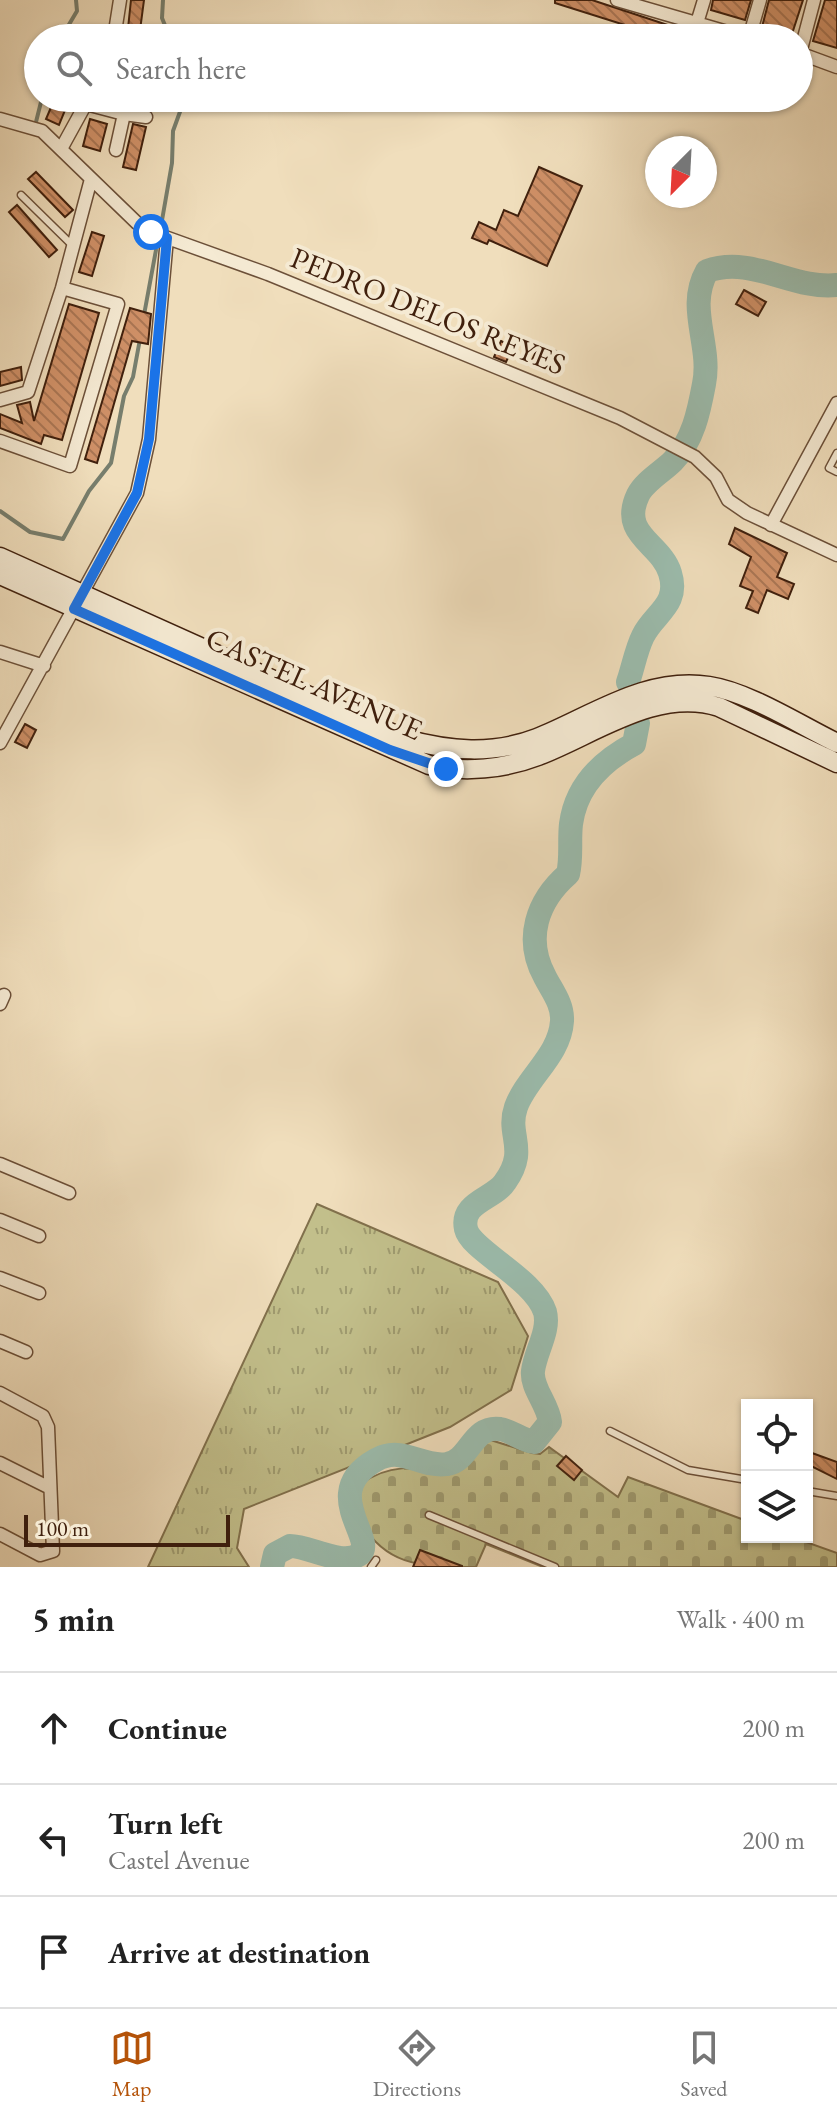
<!DOCTYPE html>
<meta charset="utf-8">
<style>
:root{--surface:#fff;--page:#f6f6f6;--text:#222;--muted:#767676;--line:#e0e0e0;--accent:#b45309}
body{margin:0;font-family:"EB Garamond",serif;background:var(--page);color:var(--text)}
.controls{position:absolute;right:24px;bottom:24px;display:grid;overflow:hidden;border-radius:0px;box-shadow:0 2px 6px #0004}
.controls button{width:72px;height:72px;display:grid;place-items:center;padding:0;border:0;border-bottom:2px solid var(--line);background:var(--surface);color:var(--text);font:40px sans-serif}
.compass{position:absolute;left:645px;top:136px;width:72px;height:72px;border-radius:50%;background:var(--surface);box-shadow:0 2px 6px #0004;rotate:204deg}
.scale{position:absolute;left:24px;bottom:20px;width:206px;box-sizing:border-box;padding-left:8px;border:4px solid #40200d;border-top:0;font-size:22px;line-height:28px;white-space:nowrap;color:#40200d;-webkit-text-stroke:6px #f5ead3;paint-order:stroke}
.stop{position:absolute;width:24px;height:24px;margin:-18px;border:6px solid #1a73e8;border-radius:50%;background:#fff}
.stop.end{background:#1a73e8;border-color:#fff;box-shadow:0 2px 8px #0008}
.list{margin:0;padding:0;list-style:none}
h2{display:flex;justify-content:space-between;align-items:center;height:104px;margin:0;padding:0 32px;font-size:34px}
h2 small{font-size:26px;font-weight:400;color:var(--muted)}
.list li{display:grid;grid-template-columns:52px 1fr auto;gap:24px;align-items:center;box-sizing:border-box;height:112px;padding:0 32px;border-top:2px solid var(--line)}
.list b{display:block;font-size:30px;white-space:nowrap}
.list p{margin:0;font-size:26px;white-space:nowrap;color:var(--muted)}
.list em{font-size:26px;font-style:normal;color:var(--muted)}
.icon{flex:none;width:44px;height:44px;fill:none;stroke:currentColor;stroke-width:2;stroke-linecap:round;stroke-linejoin:round}
.map{position:relative;flex:none;width:837px;height:1567px;overflow:hidden}
.search{position:absolute;background:var(--surface);box-shadow:0 2px 6px #0004;left:24px;right:24px;top:24px;height:88px;display:flex;align-items:center;gap:20px;box-sizing:border-box;padding:0 28px;border-radius:44px;color:var(--muted);font-size:30px}
.sheet{height:440px;background:var(--surface)}
nav{display:flex;justify-content:space-around;align-items:center;box-sizing:border-box;height:112px;border-top:2px solid var(--line);background:var(--surface);font-size:22px;color:var(--muted)}
nav a{display:grid;justify-items:center;gap:4px}
nav .on{color:var(--accent)}
.map>svg:first-child{display:block}
</style>
<div class="map">
<svg width="837" height="1567" viewBox="0 0 837 1567">
<defs>
<pattern id="grass-tufts" width="24" height="20" patternUnits="userSpaceOnUse" patternTransform="scale(2)"><rect width="24" height="20" fill="#c2bf8b"/><path d="M3 7l-1-3M5 7V3M7 7l1-3M15 17l-1-3M17 17v-4M19 17l1-3" fill="none" stroke="#9f9b70"/></pattern>
<pattern id="cemetery-stones" width="16" height="16" patternUnits="userSpaceOnUse" patternTransform="scale(2)"><rect width="16" height="16" fill="#c2bf8b"/><path d="M2 7V4a2 2 0 0 1 4 0v3zM10 15v-3a2 2 0 0 1 4 0v3z" fill="#9f9b70"/></pattern>
<pattern id="building-back-hatch" width="6" height="6" patternUnits="userSpaceOnUse" patternTransform="scale(2)"><rect width="6" height="6" fill="#cf9067"/><path d="M-1 5l2 2M0 0l6 6M5-1l2 2" fill="none" stroke="#a97553"/></pattern>
</defs>
<rect width="100%" height="100%" fill="#f0debc"/>
<filter id="stains"><feTurbulence type="fractalNoise" baseFrequency=".0025" numOctaves="4"/><feColorMatrix values="0 0 0 0 .2 0 0 0 0 .09 0 0 0 0 .02 0 0 0 .5 -.17"/></filter>
<radialGradient id="worn" r=".72"><stop offset=".6" stop-color="#630" stop-opacity="0"/><stop offset="1" stop-color="#630" stop-opacity=".3"/></radialGradient>
<path fill="url(#grass-tufts)" stroke="#81704c" stroke-width="2" d="M317 1204 498 1282 528 1336 511 1390 450 1427 244 1509 237 1548 249 1567H148Z"/>
<path fill="url(#cemetery-stones)" stroke="#81704c" stroke-width="2" d="M481 1437 532 1453 540 1454 549 1447 618 1497 628 1477 747 1521V1537H792L837 1553V1567H543L486 1544 476 1567C420 1567 382 1567 355 1512L361 1484C388 1464 415 1466 446 1473L467 1460Z"/>
<g fill="none" stroke-linecap="round" stroke-linejoin="round">
<path stroke="#777e6d" stroke-width="4" d="M163 0 162 18 170 38
M61 38 77 11 76 0
M35 126 42 98
M161 226 172 163 173 131 185 98
M144 315 156 250
M0 511 30 532 63 539 89 491 111 463 124 396 133 377 140 339"/>
<path stroke="#9bbcad" stroke-width="24" d="M628 682C633 668 636 650 643 636 654 613 680 605 670 573 661 543 619 535 638 495 644 482 662 472 673 461 693 441 699 411 704 384 712 345 686 308 707 271 752 255 793 290 837 285
M272 1567 275 1554 290 1546C310 1546 342 1567 360 1554 377 1539 318 1492 376 1460 402 1445 421 1468 447 1464 470 1461 472 1425 500 1429 512 1431 521 1440 534 1442L550 1422C548 1404 531 1388 533 1371 535 1352 550 1331 545 1312 534 1278 471 1251 466 1229 460 1202 494 1199 505 1182 529 1148 506 1136 516 1107 527 1077 560 1055 562 1021 563 1004 552 991 545 977 524 939 537 901 568 874 572 858 569 841 571 824 576 786 602 761 634 744L638 723"/>
</g>
<path fill="url(#building-back-hatch)" stroke="#40200d" stroke-width="2" d="M131 0H144L139 38H127Z
M555 0H592L707 38H666L555 3Z
M713 0H751L745 20 711 10Z
M769 0H803L791 37 762 27Z
M825 0H837V48L813 41Z
M55 98H70L59 125 46 119Z
M90 119 107 124 100 151 83 146Z
M133 124 146 127 136 170 123 167Z
M539 167 582 186 547 266 489 240 487 244 472 238 479 222 496 230 504 210 518 216Z
M36 172 73 210 65 217 28 179Z
M17 205 57 250 49 257 9 212Z
M92 232 104 236 92 276 79 272Z
M744 290 766 302 758 316 736 304Z
M69 304 99 313 62 440 44 435 41 444 0 428V414L22 423 17 405 30 402 34 421Z
M130 308 151 314 148 344 132 341 97 463 85 459Z
M501 341 513 347 506 362 494 357Z
M540 343 562 354 553 373 531 362Z
M21 367 22 380 0 386V372Z
M735 528 787 553 777 577 794 584 788 599 767 590 758 613 746 608 753 591 740 586 751 557 729 544Z
M25 724 36 730 27 748 15 742Z
M812 1453 837 1462V1479L807 1464Z
M566 1456 582 1470 574 1480 557 1466Z
M420 1550 462 1566V1567H413Z"/>
<g fill="none" stroke-linecap="round" stroke-linejoin="round">
<defs>
<path id="lane" d="M21 195 72 245
M837 453 829 468 837 472
M610 1431 688 1470 747 1480
M807 1491 837 1496
M429 1515 555 1567
M371 1567 376 1560"/>
<path id="street" d="M617 0 748 38
M697 23 704 0
M114 38 120 0
M749 38 760 0
M799 53 837 67
M800 53 814 0
M86 104 124 114 116 150
M124 114 146 117
M0 119 42 131 137 223 151 232 268 274 620 418 695 457 716 477 728 500 747 513 837 555
M61 149 89 98
M0 400 28 392 62 288 91 179
M0 441 70 466 118 304 62 288
M771 525 837 403
M0 652 44 666
M0 743 137 493 149 439 167 238
M0 1004 4 995
M0 1164 69 1193
M0 1220 39 1236
M0 1278 39 1293
M0 1341 26 1352
M0 1393 43 1416 48 1427 53 1551 40 1555 0 1534
M0 1463 50 1488"/>
<path id="secondary" d="M0 557 405 739C449 751 493 755 537 738 592 716 646 676 709 686 749 692 800 725 837 743
M0 575 429 765C465 773 504 769 538 756 594 735 656 687 719 707L837 763"/>
</defs>
<use href="#lane" stroke="#6c5039" stroke-width="9"/>
<use href="#street" stroke="#6c5039" stroke-width="15"/>
<use href="#secondary" stroke="#40200d" stroke-width="21"/>
<use href="#lane" stroke="#f5ead3" stroke-width="6"/>
<use href="#street" stroke="#f5ead3" stroke-width="12"/>
<use href="#secondary" stroke="#f5ead3" stroke-width="18"/>
</g>
<g fill="none" stroke-linecap="round" stroke-linejoin="round">
<path stroke="#1a73e8" stroke-width="10" d="M151 232 167 238 149 439 137 493 74 609 390 750 446 769"/>
</g>
<g text-anchor="middle" stroke-width="8" stroke-linejoin="round" paint-order="stroke">
<g font-size="30" fill="#40200d" stroke="#f5ead3">
<text transform="translate(428 311) rotate(22)" y="10">PEDRO DELOS REYES</text>
<text transform="translate(314 684) rotate(24)" y="10">CASTEL AVENUE</text>
</g>
</g>
<rect width="100%" height="100%" filter="url(#stains)"/>
<rect width="100%" height="100%" fill="url(#worn)"/>
</svg>
<div class="controls">
<button><svg class="icon" aria-label="locate" viewBox="0 0 24 24"><circle cx="12" cy="12" r="6"/><path d="M12 2v4M12 18v4M2 12h4M18 12h4"/></svg></button>
<button><svg class="icon" aria-label="layers" viewBox="0 0 24 24"><path d="M12 4l9 5-9 5-9-5zM3 14l9 5 9-5"/></svg></button>
</div>
<svg class="compass" viewBox="-18 -18 36 36"><path d="M0-13l5 13h-10z" fill="#e53935"/><path d="M0 13l5-13h-10z" fill="#767676"/></svg>
<div class="scale">100 m</div>
<div class="stop" style="left:151px;top:232px"></div>
<div class="stop end" style="left:446px;top:769px"></div>
<div class="search"><svg class="icon" aria-label="search" viewBox="0 0 24 24"><circle cx="10" cy="10" r="6"/><path d="M15 15l6 6"/></svg>Search here</div>
</div>
<section class="sheet">
<h2>5 min<small>Walk · 400 m</small></h2>
<ul class="list">
<li><svg class="icon" aria-label="ahead" viewBox="0 0 24 24"><path d="M12 20V5M6 11l6-6 6 6"/></svg><div><b>Continue</b></div><em>200 m</em></li>
<li><svg class="icon" aria-label="left" viewBox="0 0 24 24"><path d="M17 20v-9H6M10 6l-5 5 5 5"/></svg><div><b>Turn left</b><p>Castel Avenue</p></div><em>200 m</em></li>
<li><svg class="icon" aria-label="arrive" viewBox="0 0 24 24"><path d="M6 21V4h12l-3 4 3 4H6"/></svg><div><b>Arrive at destination</b></div></li>
</ul>
</section>
<nav>
<a class="on"><svg class="icon" aria-label="map" viewBox="0 0 24 24"><path d="M3 6l6-2 6 2 6-2v14l-6 2-6-2-6 2zM9 4v14M15 6v14"/></svg>Map</a>
<a><svg class="icon" aria-label="directions" viewBox="0 0 24 24"><path d="M12 3l9 9-9 9-9-9zM9 14v-3h6M13 9l2 2-2 2"/></svg>Directions</a>
<a><svg class="icon" aria-label="saved" viewBox="0 0 24 24"><path d="M7 4h10v16l-5-4-5 4z"/></svg>Saved</a>
</nav>
